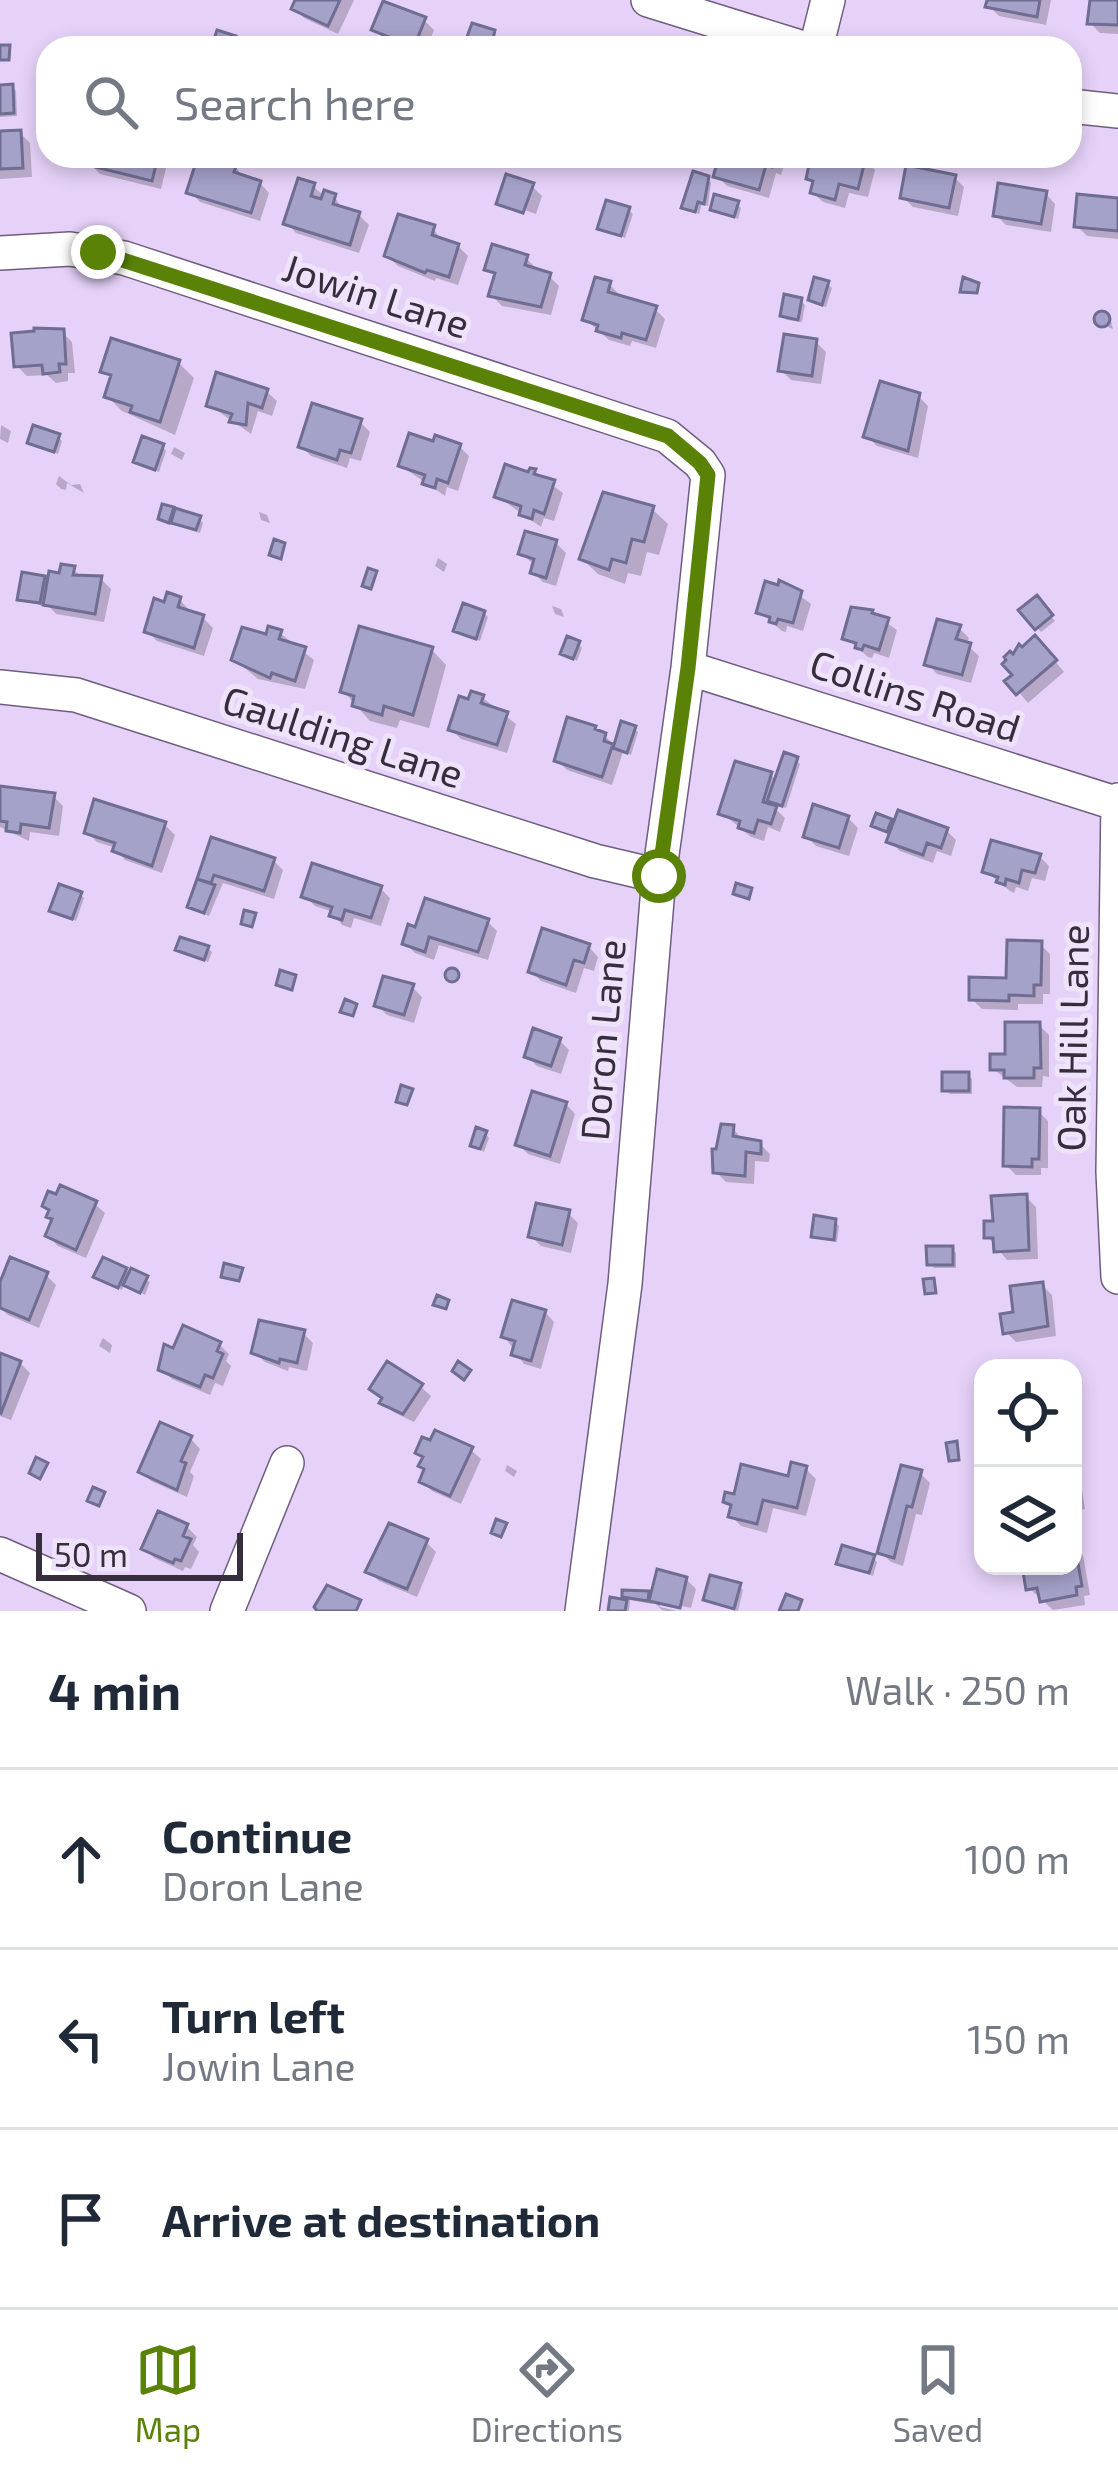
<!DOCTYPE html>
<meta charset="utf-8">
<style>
:root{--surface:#fff;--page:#f2f2f3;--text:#1f2937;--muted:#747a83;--line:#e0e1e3;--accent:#598206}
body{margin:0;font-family:"Exo 2",sans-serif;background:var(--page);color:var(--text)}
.controls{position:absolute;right:36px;bottom:36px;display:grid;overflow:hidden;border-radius:24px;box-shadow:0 6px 18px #0003}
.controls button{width:108px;height:108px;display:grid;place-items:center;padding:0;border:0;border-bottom:3px solid var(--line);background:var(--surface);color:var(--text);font:60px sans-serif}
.scale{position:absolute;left:36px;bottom:30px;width:207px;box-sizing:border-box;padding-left:12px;border:6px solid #362e3d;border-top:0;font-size:33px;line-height:42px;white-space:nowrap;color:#362e3d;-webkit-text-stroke:9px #efe3fb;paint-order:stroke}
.stop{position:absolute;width:36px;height:36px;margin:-27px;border:9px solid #598206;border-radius:50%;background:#fff}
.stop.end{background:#598206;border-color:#fff;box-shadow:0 3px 12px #0008}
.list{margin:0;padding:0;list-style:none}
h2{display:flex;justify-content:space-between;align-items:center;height:156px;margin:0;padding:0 48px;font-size:51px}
h2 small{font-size:39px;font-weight:400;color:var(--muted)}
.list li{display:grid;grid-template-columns:78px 1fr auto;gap:36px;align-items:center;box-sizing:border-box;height:180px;padding:0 48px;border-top:3px solid var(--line)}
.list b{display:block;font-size:45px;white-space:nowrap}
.list p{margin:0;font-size:39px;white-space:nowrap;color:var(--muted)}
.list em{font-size:39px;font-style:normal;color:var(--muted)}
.icon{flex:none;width:66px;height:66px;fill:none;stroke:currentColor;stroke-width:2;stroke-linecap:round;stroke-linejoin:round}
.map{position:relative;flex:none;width:1118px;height:1611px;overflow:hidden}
.search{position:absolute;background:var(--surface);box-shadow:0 6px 18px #0003;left:36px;right:36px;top:36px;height:132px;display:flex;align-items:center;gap:30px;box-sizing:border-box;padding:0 42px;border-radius:36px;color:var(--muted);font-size:45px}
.sheet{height:696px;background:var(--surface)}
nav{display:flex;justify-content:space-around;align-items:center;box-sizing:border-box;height:168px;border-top:3px solid var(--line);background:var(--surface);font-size:33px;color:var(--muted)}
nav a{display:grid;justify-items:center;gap:6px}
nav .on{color:var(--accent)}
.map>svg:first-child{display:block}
</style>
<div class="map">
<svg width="1118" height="1611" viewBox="0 0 1118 1611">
<rect width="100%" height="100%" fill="#e6d2f9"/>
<path fill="#0003" d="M298 0H354L338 34 304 18 294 8Z
M990 0H1051L1046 25 999 16 989 6Z
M1093 0H1118V34L1100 33 1090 23Z
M424 20 434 30 427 48H406L385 39 375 30Z
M12 87 16 91 17 116 0 117V88Z
M20 133 30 143 32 177 0 179V134Z
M92 156H164L168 160 161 189 100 174 90 164Z
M201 156H240L236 167 244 179 260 183 269 193 260 221 200 202 190 192Z
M723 156H787L781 175 776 173 769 198 727 186 717 176Z
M814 156 865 160 875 170 868 197 849 193 845 208 823 202 813 193 815 185 809 178Z
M954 177 964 187 958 216 913 207 903 197Z
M707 178 711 183 708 206 702 204 699 214 689 211 685 207Z
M313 186 325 197 334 196 343 210 359 215 369 225 359 253 296 233 287 223Z
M532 186 542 196 536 214 507 204V210L500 203Z
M1046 194 1055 204 1051 232 1006 225 996 215Z
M1118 201V239L1087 236 1077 226Z
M737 204 741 208 738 219 713 209Z
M629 210 633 214 625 238 601 228Z
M433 228 442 241 458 246 468 256 458 285 436 278 435 281 398 266 388 256Z
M526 258 536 268 535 271 549 276 559 286 551 315 502 306 492 296 497 278 488 269Z
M609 284 619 294 618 298 655 309 665 319 656 348 632 341 630 346 609 340 585 319Z
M827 284 832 288 826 307 815 304 811 299Z
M801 301 805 305 802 322 787 320 783 316Z
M1096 317 1110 318 1113 329 1100 324Z
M62 332 72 342 75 373H68V381L56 383 47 375 27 376 17 366Z
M816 342 826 352 821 384 791 380 781 370Z
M179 363 194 378 175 435 122 411 107 396 112 379 104 371Z
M267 392 277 401 272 416 258 411 251 434 209 405Z
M918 396 928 406 918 458 877 446 867 436Z
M360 422 370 432 361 461 350 458 347 468 311 456 301 446Z
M1 425 11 431 8 443 0 439Z
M58 437 62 441 58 454 30 442Z
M162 446 166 451 159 472 136 462Z
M459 446 469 456 458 491 447 487 445 496 401 466Z
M174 447 185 453 182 460 171 454Z
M534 472 563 493 554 521 544 518 541 527 498 497Z
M59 476 71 485 80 484 84 493 67 483 66 490 61 489 56 484Z
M164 507 199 519 203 523 200 533 165 522 161 518Z
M652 509 668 524 659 555 647 552 641 576 628 573 625 584 598 574 582 559Z
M259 512 267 515 270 523 261 520Z
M556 543 566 553 556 586 543 582 533 572 535 565 521 554Z
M438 558 447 564 444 572 435 566Z
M73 569 83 578 101 579 111 589 104 622 56 614 44 601 43 606 20 599 43 579 50 585Z
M767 584 786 585 811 604 803 631 787 626 786 632 782 631 760 612Z
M1037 599 1055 621 1041 632 1022 611Z
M180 600 189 610 188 613 203 618 213 628 204 656 157 641 147 631Z
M552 606 561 609 564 617 555 614Z
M484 613 488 617 480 641 457 630Z
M872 613 897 630 889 658 874 653 872 658 868 657 846 638Z
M959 628 969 638 967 645 979 656 971 683 937 674 928 664Z
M280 633 314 660 305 689 258 679 234 659Z
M578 644 582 648 577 661 564 653Z
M431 649 446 665 429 728 400 720 397 728 370 721 343 691Z
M1045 649 1064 672 1028 703 1009 681Z
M483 698 516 724 507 753 461 739 451 729 470 703Z
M634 728 638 732 631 755 623 752 612 785 567 770 557 760 605 736 616 747Z
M796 760 800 764 786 808 769 803 785 818 780 832 768 827 764 841 751 837 722 813 771 775 777 781Z
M0 789 53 796 63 806 59 836 30 832 29 841 0 827Z
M848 818 858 828 849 856 816 846 806 836Z
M890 821 895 826 946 830 956 840 951 856 937 851 933 863 900 851 890 841 892 834 874 825Z
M165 825 175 835 162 873 125 860 116 848 97 842 87 832Z
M213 841 273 860 283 870 274 899 223 883 209 916 195 911 191 907Z
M1039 856 1049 866 1045 881 1032 878 1028 891 1016 887 1014 893 1010 891 985 871Z
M380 888 390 898 381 926 354 918 351 928 342 925 333 912 315 906 305 896Z
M80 894 84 898 76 921 53 911Z
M487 921 497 931 488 960 439 945 434 960 415 953 405 943 417 930Z
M1040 944 1050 954V994H1043V1004H1018V1010L982 1009 972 999 1009 981Z
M589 947 598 957 594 971 584 968 576 993 541 981 531 971Z
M207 948 212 952 208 962 178 950Z
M412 987 422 997 414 1023 387 1015 377 1005Z
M1039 1025 1049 1035V1077L1043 1076 1042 1087H1017L993 1069Z
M559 1040 569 1050 561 1074 537 1066 527 1056Z
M968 1075 972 1079V1094H950L945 1090Z
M566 1104 575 1114 560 1164 528 1154 518 1144Z
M1038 1111 1048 1121V1168H1041V1175H1016L1006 1165Z
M733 1128 743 1141 760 1144 770 1154 769 1162 755 1161 754 1184 726 1182 716 1172Z
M485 1133 489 1138 484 1152 473 1145Z
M1026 1197 1036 1207 1038 1259 1007 1260 987 1236Z
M95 1204 105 1213 86 1258 58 1246 48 1236Z
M568 1213 578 1223 571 1253 541 1246 531 1236Z
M835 1221 839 1226 837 1242 814 1236Z
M952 1249 956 1253V1268H934L930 1264Z
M125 1270 150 1282 145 1295 125 1283 122 1290 101 1280Z
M46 1275 56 1285 39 1328 8 1315 0 1308V1298Z
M1042 1285 1052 1295 1056 1336 1016 1342 1006 1332Z
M545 1312 554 1322 541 1369 524 1364 504 1336Z
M303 1333 313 1343 307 1371 289 1367 288 1371 265 1362 255 1352Z
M103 1338 112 1345 110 1353 99 1346Z
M219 1344 229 1354 226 1361 231 1366 223 1386 215 1383 210 1395 172 1379 161 1369 175 1352Z
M0 1356 20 1363 30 1373 11 1420 0 1416Z
M421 1387 431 1396 414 1422 393 1412 372 1389Z
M191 1439 200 1449 190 1472 194 1476 187 1497 151 1481 141 1472Z
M471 1450 481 1459 461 1504 432 1491 422 1481Z
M1073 1464 1079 1470 1085 1509 1073 1511Z
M507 1465 517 1471 514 1477 505 1471Z
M806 1469 816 1479 806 1516 773 1508 767 1533 741 1526 731 1516 733 1509 726 1502 790 1479Z
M920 1473 930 1483 922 1515 916 1514 903 1566 891 1562 881 1553Z
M187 1527 197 1537 193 1545 199 1552 191 1569 185 1567 183 1571 154 1558 145 1548Z
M426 1542 436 1552 417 1597 379 1581 369 1571Z
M1073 1545 1083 1555 1090 1595 1084 1596 1085 1605 1053 1610 1029 1588 1025 1566H1073Z
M873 1558 877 1562 873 1576 840 1563Z
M686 1579 696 1589 691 1608 660 1601V1607L677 1611H666L662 1610 652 1600V1604L630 1600 629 1611H611L625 1602V1593L648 1594 652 1599Z
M739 1586 743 1590 738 1611 706 1600Z"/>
<path fill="#a5a2ca" stroke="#706d92" stroke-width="3" d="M295 0H340L328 26 291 9Z
M987 0H1040L1037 17 985 7Z
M1090 0H1118V25L1087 24Z
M383 1 426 17 414 47 371 30Z
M472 23 495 30 493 39 517 48H463Z
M217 30 236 36 232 48 212 45Z
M0 45H10L9 60H0Z
M13 84 14 113 0 114V85Z
M21 130 23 168 0 169V131Z
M89 156H158L152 181 87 165Z
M198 156H227L226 160 237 163 234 172 261 181 251 213 186 193Z
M719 156H775L772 167 766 165 759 190 713 177Z
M811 156 866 157 858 189 839 184 835 200 810 193 813 181 806 179Z
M906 165 956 175 949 208 900 198Z
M693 171 709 176 704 204 698 202 695 212 681 208Z
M506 174 534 183 523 213 496 204Z
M298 178 315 183 311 196 321 199 324 190 336 194 333 204 360 212 350 245 283 224Z
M998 183 1047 191 1041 224 993 216Z
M714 194 739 201 734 217 710 210Z
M1077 194 1118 198V231L1074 227Z
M606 200 630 207 621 236 597 229Z
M398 214 435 225 432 235 459 244 449 277 427 270 425 273 384 256Z
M492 244 528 255 525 265 551 273 541 307 488 296 495 273 484 270Z
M595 277 611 281 608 292 657 306 646 340 622 333 621 338 596 331 598 325 582 320Z
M814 277 829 281 822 305 808 300Z
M963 277 979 283 977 293 960 292Z
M784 294 802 298 798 320 780 316Z
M1094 319a8 8 0 1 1 16 0a8 8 0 1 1-16 0Z
M34 328 64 329 66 364H59L60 372 43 374 42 365 14 367 11 333 34 331Z
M784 334 817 339 812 376 778 371Z
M111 338 180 360 160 422 130 412 132 406 104 397 111 375 100 372Z
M216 372 268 389 262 408 248 403 246 425 229 422 232 414 206 406Z
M880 381 920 393 908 451 863 437Z
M312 403 362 419 351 453 340 450 337 460 298 447Z
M33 425 60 434 54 452 27 443Z
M409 433 433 441 435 435 461 444 448 483 437 479 435 488 422 484 425 475 398 466Z
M142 436 164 444 155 470 133 462Z
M505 464 528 472 530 468 536 469 534 474 555 480 544 514 534 510 532 519 519 515 521 506 494 497Z
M603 492 654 506 644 542 632 539 626 563 612 559 609 570 579 559Z
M162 504 174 507 169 523 158 519Z
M175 508 201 516 196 530 171 523Z
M525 531 557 540 546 578 530 573 534 559 518 554Z
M274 539 285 543 281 559 269 555Z
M61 564 75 566 73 575 102 576 95 614 43 605 49 571 59 573Z
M368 568 377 571 371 589 362 586Z
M22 572 45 576 40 603 17 600Z
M779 580 802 591 793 623 778 619 776 624 769 622 770 617 756 613 765 581 778 585Z
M167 592 181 597 178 607 204 615 194 648 144 632 154 598 164 602Z
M1037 595 1053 615 1035 630 1018 610Z
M463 603 485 611 476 639 453 631Z
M851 607 873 610 872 613 889 618 879 650 864 645 862 650 855 648 856 643 842 639Z
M937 619 961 625 956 639 971 643 962 675 924 665Z
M268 626 282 630 279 639 306 647 295 681 272 673 270 678 231 660 242 627 266 634Z
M359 626 433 647 413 715 384 706 382 715 352 706 354 696 340 692Z
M1035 635 1057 660 1016 695 1004 681 1012 675 1002 664 1006 660 1004 657 1010 651 1013 654 1019 644 1022 647Z
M567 636 580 641 573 659 560 654Z
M471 691 484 695 481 703 508 712 497 745 448 730 459 696 468 699Z
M567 717 596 726 595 729 606 733 604 741 613 744 602 777 554 761Z
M621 721 636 726 627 753 613 748Z
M784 752 798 757 782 806 767 801Z
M735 761 772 772 763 802 777 806 771 824 758 820 754 833 738 828 740 821 718 814Z
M0 786 55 793 49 828 21 824 20 833 6 831 7 822 0 821Z
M94 799 166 822 152 866 112 851 115 843 84 833Z
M813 804 849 816 839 848 803 837Z
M898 810 948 828 941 848 927 843 923 855 886 842Z
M876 813 892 819 887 832 871 826Z
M211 837 275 858 264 891 214 875 211 883 197 879Z
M991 840 1041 854 1035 873 1022 870 1019 883 1006 879 1005 885 996 882 998 877 982 872Z
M312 863 382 886 371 918 345 910 342 920 329 916 332 907 301 897Z
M197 879 215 885 204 913 187 907Z
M736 883 752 888 749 899 733 894Z
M59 884 82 892 72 919 49 911Z
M425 898 489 919 478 952 429 937 425 952 402 944 408 924 415 927Z
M244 910 256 913 252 927 241 924Z
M542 928 590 944 584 963 574 960 566 985 528 972Z
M180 937 209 946 204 960 175 950Z
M1007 940 1042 941 1041 985H1034V996L1009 995V1001L969 1000V977L1006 978Z
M445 975a7 7 0 1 1 14 0a7 7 0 1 1-14 0Z
M280 970 296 975 292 990 276 985Z
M383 976 414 984 404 1015 374 1006Z
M345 999 357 1004 353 1016 340 1012Z
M1005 1022H1040L1041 1068H1034V1078H1004V1070H990V1054H1005Z
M533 1028 561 1038 551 1066 524 1057Z
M942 1072H969V1091H942Z
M401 1085 413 1089 407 1105 396 1102Z
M532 1091 567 1102 550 1156 515 1145Z
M1004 1107 1040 1108 1039 1159H1032V1167L1003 1166Z
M721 1124 734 1125 733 1136 761 1141V1154L746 1152 745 1176 713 1173 712 1149H716Z
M476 1127 487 1131 480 1149 470 1146Z
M60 1185 97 1201 76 1250 45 1236 52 1219 46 1217 49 1210 42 1206 48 1191 56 1194Z
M1027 1194 1029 1250 994 1252 993 1238H984V1221H993L991 1196Z
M536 1203 570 1210 562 1245 528 1237Z
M814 1215 836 1219 834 1240 811 1237Z
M926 1246H953V1265H927Z
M10 1257 48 1272 29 1320 0 1308V1282Z
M103 1257 127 1268 118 1288 93 1277Z
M224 1263 243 1268 239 1281 221 1277Z
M131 1268 148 1276 140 1293 123 1285Z
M934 1278 936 1293 925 1294 923 1279Z
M1043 1282 1048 1326 1003 1334 1000 1314 1013 1312 1010 1286Z
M437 1295 449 1300 446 1309 433 1305Z
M512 1300 546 1310 531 1361 511 1355 515 1341 501 1337Z
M259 1320 305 1330 297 1363 280 1359 279 1363 251 1353Z
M183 1325 221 1342 217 1351 223 1354 213 1378 205 1375 200 1387 158 1370 164 1344 173 1348Z
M0 1353 21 1361 1 1413 0 1412Z
M387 1361 423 1384 403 1414 379 1403 382 1398 369 1389Z
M458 1361 471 1370 464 1380 452 1371Z
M160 1422 192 1436 181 1461 186 1463 177 1490 138 1472Z
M435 1430 473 1447 450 1496 419 1482 424 1469 418 1466 423 1457 415 1453 422 1437 430 1440Z
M957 1441 959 1460 949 1461 946 1443Z
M36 1457 48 1463 40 1479 29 1473Z
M791 1462 807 1466 797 1508 763 1500 757 1524 728 1517 731 1505 723 1502 725 1492 734 1494 741 1464 788 1476Z
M901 1465 922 1470 912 1507 907 1506 894 1558 877 1553Z
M93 1487 105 1492 99 1506 87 1501Z
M158 1511 188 1524 183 1536 191 1539 181 1561 175 1559 173 1563 141 1549Z
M496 1519 507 1523 501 1537 491 1533Z
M389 1523 428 1539 407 1589 365 1572Z
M1074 1541 1082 1586 1076 1587 1077 1595 1040 1602 1037 1588 1026 1590 1022 1566H1073Z
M842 1545 875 1555 869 1573 836 1564Z
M657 1569 687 1577 680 1608 649 1601Z
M710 1575 741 1583 734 1609 703 1600Z
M327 1585 361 1600 356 1611H317L314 1607Z
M622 1590 649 1591 648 1601 622 1597Z
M786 1594 802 1600 798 1611H779Z
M610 1597 627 1600 625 1611H608Z"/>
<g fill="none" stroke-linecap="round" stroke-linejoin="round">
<defs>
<path id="minor" d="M648 0 803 48
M816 48 828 0
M1070 106 1118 111
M0 253 70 249 124 258 667 436 700 463 708 475 688 668 659 876 625 1284 582 1611
M688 668 1118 804
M0 687 76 695 595 861 659 876
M1118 800 1113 1172 1118 1277
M0 1554 129 1611
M227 1611 287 1463"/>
</defs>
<use href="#minor" stroke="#6f5d7f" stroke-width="36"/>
<use href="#minor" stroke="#fff" stroke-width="33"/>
</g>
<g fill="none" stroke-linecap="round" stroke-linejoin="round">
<path stroke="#598206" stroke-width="15" d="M98 252 668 436 700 463 708 475 688 668 659 876"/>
</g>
<g text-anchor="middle" stroke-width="10" stroke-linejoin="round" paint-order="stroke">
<g font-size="39" fill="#362e3d" stroke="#efe3fb">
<text transform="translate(376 296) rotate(18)" y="14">Jowin Lane</text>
<text transform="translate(915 696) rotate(18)" y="14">Collins Road</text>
<text transform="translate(343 737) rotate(18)" y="14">Gaulding Lane</text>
<text transform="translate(1073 1038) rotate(-89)" y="14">Oak Hill Lane</text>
<text transform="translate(603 1040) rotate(-85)" y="14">Doron Lane</text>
</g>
</g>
</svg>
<div class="controls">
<button><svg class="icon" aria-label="locate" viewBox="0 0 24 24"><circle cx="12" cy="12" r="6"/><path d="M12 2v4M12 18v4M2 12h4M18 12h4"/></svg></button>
<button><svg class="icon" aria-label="layers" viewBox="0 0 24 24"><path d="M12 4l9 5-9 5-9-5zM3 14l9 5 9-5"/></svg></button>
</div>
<div class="scale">50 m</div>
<div class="stop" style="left:659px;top:876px"></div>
<div class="stop end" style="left:98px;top:252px"></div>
<div class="search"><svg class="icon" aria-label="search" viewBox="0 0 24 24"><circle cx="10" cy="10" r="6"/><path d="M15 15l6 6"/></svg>Search here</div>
</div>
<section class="sheet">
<h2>4 min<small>Walk · 250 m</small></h2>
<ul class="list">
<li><svg class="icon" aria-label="ahead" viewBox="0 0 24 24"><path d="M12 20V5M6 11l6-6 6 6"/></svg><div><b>Continue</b><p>Doron Lane</p></div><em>100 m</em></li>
<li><svg class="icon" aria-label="left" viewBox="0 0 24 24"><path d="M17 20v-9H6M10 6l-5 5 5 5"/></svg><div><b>Turn left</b><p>Jowin Lane</p></div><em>150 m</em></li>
<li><svg class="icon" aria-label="arrive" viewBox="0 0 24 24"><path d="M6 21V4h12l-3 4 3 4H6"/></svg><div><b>Arrive at destination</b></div></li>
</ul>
</section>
<nav>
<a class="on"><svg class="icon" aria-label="map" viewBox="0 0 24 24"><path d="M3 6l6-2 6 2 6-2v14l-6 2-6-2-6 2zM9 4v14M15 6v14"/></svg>Map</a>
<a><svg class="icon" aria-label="directions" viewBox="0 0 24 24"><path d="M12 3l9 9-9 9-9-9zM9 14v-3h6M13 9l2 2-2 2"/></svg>Directions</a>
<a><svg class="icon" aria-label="saved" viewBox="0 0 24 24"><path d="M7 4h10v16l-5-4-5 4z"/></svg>Saved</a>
</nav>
